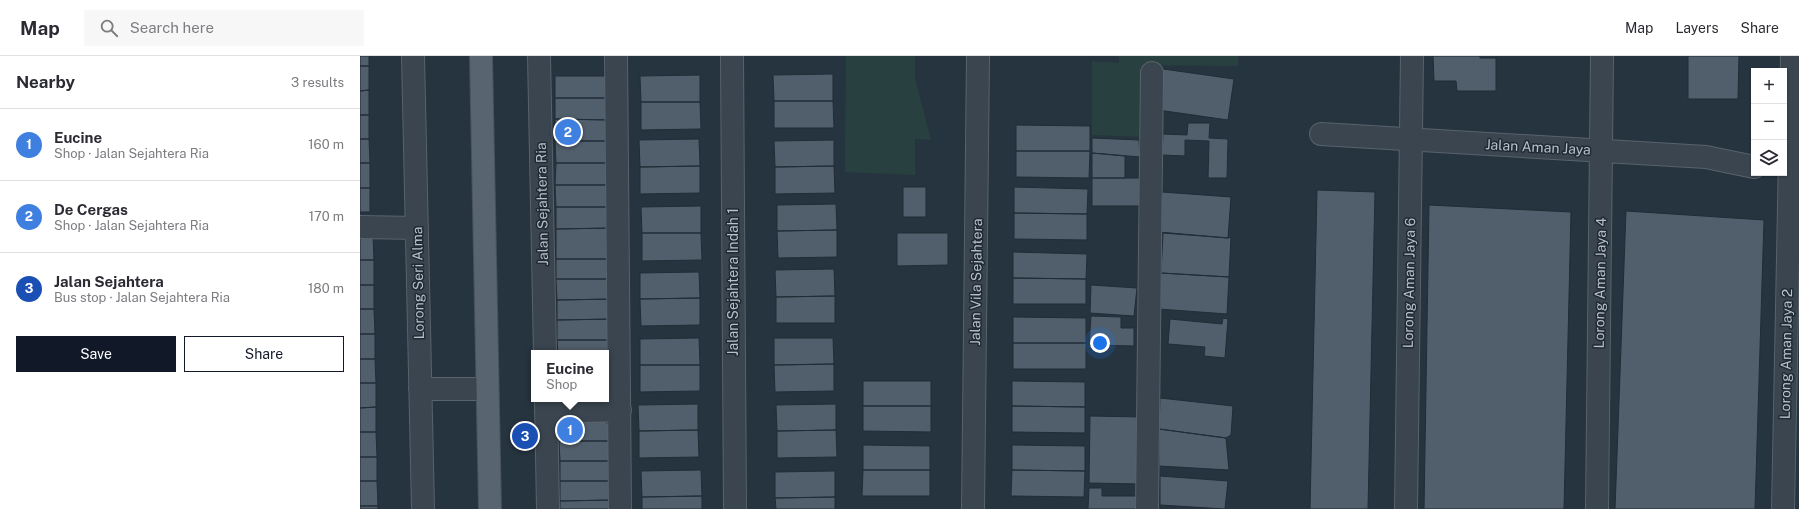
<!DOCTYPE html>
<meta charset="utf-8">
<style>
:root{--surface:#fff;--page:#f7f7f7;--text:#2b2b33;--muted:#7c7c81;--line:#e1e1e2;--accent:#111827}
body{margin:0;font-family:"Public Sans",sans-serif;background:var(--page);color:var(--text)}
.controls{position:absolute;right:12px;top:12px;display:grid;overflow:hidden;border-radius:0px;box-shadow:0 1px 3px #0004}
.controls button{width:36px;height:36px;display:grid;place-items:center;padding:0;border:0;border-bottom:1px solid var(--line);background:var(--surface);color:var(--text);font:20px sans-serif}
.you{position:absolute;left:740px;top:287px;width:14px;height:14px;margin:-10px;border:3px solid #fff;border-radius:50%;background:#1a73e8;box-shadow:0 0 0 6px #1a73e833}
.badge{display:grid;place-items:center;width:26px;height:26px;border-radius:50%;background:var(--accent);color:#fff;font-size:13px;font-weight:700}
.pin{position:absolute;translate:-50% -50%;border:2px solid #fff;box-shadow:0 1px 4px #0006}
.popup{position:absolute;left:171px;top:294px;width:78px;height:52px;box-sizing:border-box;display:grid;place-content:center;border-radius:0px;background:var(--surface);filter:drop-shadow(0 1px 3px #0005);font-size:13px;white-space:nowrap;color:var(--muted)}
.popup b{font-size:15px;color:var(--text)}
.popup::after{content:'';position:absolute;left:50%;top:100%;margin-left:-8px;border:8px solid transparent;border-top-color:var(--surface)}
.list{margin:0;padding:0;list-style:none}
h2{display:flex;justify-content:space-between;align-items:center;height:52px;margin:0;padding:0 16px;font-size:17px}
h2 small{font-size:13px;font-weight:400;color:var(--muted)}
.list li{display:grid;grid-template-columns:26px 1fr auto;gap:12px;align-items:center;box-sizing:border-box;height:72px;padding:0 16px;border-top:1px solid var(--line)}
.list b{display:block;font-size:15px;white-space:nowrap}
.list p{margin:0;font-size:13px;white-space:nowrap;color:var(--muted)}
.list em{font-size:13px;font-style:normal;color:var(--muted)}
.actions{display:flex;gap:8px;padding:12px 16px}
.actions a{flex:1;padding:9px 0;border:1px solid var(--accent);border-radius:0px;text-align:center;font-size:14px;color:var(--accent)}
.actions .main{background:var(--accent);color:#fff}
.icon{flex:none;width:22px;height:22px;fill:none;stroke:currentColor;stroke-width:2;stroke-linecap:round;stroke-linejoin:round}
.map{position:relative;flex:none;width:1439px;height:453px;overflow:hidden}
header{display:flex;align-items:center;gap:24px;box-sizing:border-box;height:56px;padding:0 20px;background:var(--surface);border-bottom:1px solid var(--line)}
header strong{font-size:19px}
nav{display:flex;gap:22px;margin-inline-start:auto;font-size:14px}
.search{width:280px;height:36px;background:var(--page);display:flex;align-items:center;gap:10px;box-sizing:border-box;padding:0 14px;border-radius:0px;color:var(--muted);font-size:15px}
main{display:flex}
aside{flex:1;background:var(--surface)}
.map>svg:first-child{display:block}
</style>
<header>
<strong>Map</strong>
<div class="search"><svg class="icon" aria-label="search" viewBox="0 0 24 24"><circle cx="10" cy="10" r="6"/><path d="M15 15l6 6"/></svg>Search here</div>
<nav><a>Map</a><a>Layers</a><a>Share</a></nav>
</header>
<main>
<aside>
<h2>Nearby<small>3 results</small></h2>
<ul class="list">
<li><span class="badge" style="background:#3f7fe0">1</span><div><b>Eucine</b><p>Shop · Jalan Sejahtera Ria</p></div><em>160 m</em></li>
<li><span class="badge" style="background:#3f7fe0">2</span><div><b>De Cergas</b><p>Shop · Jalan Sejahtera Ria</p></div><em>170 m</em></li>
<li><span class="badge" style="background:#1a4fb4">3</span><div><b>Jalan Sejahtera</b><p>Bus stop · Jalan Sejahtera Ria</p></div><em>180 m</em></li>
</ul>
<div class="actions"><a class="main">Save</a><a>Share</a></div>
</aside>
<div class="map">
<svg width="1439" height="453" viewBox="0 0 1439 453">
<rect width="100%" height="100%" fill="#26343f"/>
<path fill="#28403f" d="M486 0H555V22L571 84 555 83V119L485 116Z
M759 0H878V10L785 9V81L732 79V5L759 7Z"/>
<path fill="#515f6c" stroke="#212c36" d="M0 0H9V10H0Z
M1073 0H1120V2H1136V35H1097L1096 25H1074Z
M1328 0H1379L1378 43H1328Z
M0 10H9V34L0 35Z
M796 12 874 23 868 64 798 54Z
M473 18V45H414L413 19Z
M340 19V46H281L280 20Z
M195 20H251V42H195Z
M9 34V59H0V35Z
M195 42H251V64L195 63Z
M414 45H473L474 72H414Z
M281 46H340L341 73 281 74Z
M0 59H9V83H0Z
M195 63 251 64V85H195Z
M828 67H850L849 82 868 83 867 122H848L849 85 825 84V100L802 99 803 78 827 79Z
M656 69 730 70V95H656Z
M732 82 779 84 780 101 732 97Z
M0 83H9L10 107H0Z
M339 83 340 110 280 111 279 84Z
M474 84V110L415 111 414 85Z
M195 85H251V107H196Z
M656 95H730L729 122 656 121Z
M732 97 765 100V122H732Z
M0 107H10V132H0Z
M196 107H251L252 129H195Z
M340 110V137L280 138V111Z
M474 110 475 137 415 138V111Z
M732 122H783V150H732Z
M195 129H252L251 151H196Z
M543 131H566V161H543Z
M654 131 728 133 727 158 654 157Z
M0 132H10V156H0Z
M957 134 1015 136 1008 453H950Z
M802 136 871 141 868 182 799 176Z
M476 148 477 174 417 175V149Z
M1069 149 1211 156 1204 453H1064Z
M341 150V177H282L281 151Z
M196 151H251L252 172 196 173Z
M1266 155 1404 164 1395 453H1255Z
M654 157 727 158V184L654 183Z
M252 172V203H196V173Z
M477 174V201L418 202 417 175Z
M282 177H341L342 204 282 205Z
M537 177H588V209L537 210Z
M803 177 868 182 871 181 869 221 801 217Z
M0 180H13L14 204H0Z
M653 196 727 198 726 223 653 222Z
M196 203H252V223H196Z
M0 204H14V229H0Z
M474 213 475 240 416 241 415 214Z
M339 216 340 242 280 243V217Z
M801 217 869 221 867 258 799 253Z
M653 222 726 223V248H653Z
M196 223H252L253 243 197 244Z
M0 229H14V253H0Z
M731 229 777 232 774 260 730 257Z
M475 240V267H416V241Z
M340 242V269L281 270 280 243Z
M253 243V263L197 264V244Z
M0 253H14L15 278H0Z
M731 260 761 261V272H774V290L729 289Z
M653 261 726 262V287H653Z
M863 262 868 263 865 302 844 300 845 291 808 288 810 263 862 268Z
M253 263V284H197V264Z
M0 278H15V303H0Z
M339 282 340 309H280V283Z
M414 282H473L474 308 414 309Z
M197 284H253L254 304H246V297H198Z
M653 287H726V313H653Z
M0 303H15L16 327H0Z
M246 304H254V324H246Z
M474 308V335L415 336 414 309Z
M280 309H340V335L280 336Z
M246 324H254V336L247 344 199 345V343H246Z
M503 325H571V350H503Z
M652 325 725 326V351L652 350Z
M0 327H16V351L0 352Z
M800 342 873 350 871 379 866 382 799 373Z
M338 348V374L279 375 278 349Z
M476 348V374L417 375 416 349Z
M503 350H571V376L503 375Z
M652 350 725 351V377L652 376Z
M16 351V376H0V352Z
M730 360 782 361 781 428 729 427Z
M245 365 251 372V385H199V366Z
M160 368H170V392H161Z
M799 373 866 382 869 414 799 410Z
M338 374 339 401 279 402V375Z
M476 374 477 401 417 402V375Z
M0 376H16L17 401H0Z
M199 385H251V405H200Z
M503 389 570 390V414H503Z
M652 389 725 390V415L652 414Z
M0 401H17V425H0Z
M200 405H251L252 425H200Z
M341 414 342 440 282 441 281 415Z
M503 414H570V440H502Z
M652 414 725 415 724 441 651 440Z
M475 415V441L415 442V416Z
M800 420 868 425 865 453 800 449Z
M0 425H17L18 450H0Z
M200 425H252V444L200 445Z
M729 432H742V440H780V453H728Z
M342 440V453H282V441Z
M475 441V453H416L415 442Z
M252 444V453H200V445Z
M0 450H18V453H0Z"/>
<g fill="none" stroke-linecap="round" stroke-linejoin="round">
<defs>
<path id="minor" d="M53 0 63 453
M179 0 185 297
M256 0 260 453
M372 0 375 453
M961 78 1346 101 1394 111
M0 171 57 172
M60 333H127
M186 343 188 453
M186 356 260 354
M613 453 618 0
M787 453 792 17
M1046 453 1052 0
M1237 453 1242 0
M1423 453 1432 0"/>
<path id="major" d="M121 0 130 453"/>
</defs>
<use href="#minor" stroke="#58636c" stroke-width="24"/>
<use href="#major" stroke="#46515b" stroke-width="24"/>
<use href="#minor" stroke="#3a454f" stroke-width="22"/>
<use href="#major" stroke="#58646f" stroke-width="22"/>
</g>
<g text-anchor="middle" stroke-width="3" stroke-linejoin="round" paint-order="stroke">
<g font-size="14" fill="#b6c0c9" stroke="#1f2a34">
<text transform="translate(1178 91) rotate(3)" y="5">Jalan Aman Jaya</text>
<text transform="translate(182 148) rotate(-91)" y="5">Jalan Sejahtera Ria</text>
<text transform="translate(373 226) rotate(-90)" y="5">Jalan Sejahtera Indah 1</text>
<text transform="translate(616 226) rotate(-89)" y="5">Jalan Vila Sejahtera</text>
<text transform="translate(58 227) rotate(-91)" y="5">Lorong Seri Alma</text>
<text transform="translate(1049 227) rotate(-89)" y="5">Lorong Aman Jaya 6</text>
<text transform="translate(1240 227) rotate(-89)" y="5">Lorong Aman Jaya 4</text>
<text transform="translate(1426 298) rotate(-89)" y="5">Lorong Aman Jaya 2</text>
</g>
</g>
</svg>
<div class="controls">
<button>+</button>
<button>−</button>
<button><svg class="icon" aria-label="layers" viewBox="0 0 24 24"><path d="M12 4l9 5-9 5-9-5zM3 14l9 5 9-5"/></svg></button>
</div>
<div class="you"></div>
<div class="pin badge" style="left:210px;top:374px;background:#3f7fe0">1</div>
<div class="popup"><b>Eucine</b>Shop</div>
<div class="pin badge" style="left:208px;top:76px;background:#3f7fe0">2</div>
<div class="pin badge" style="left:165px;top:380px;background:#1a4fb4">3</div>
</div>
</main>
